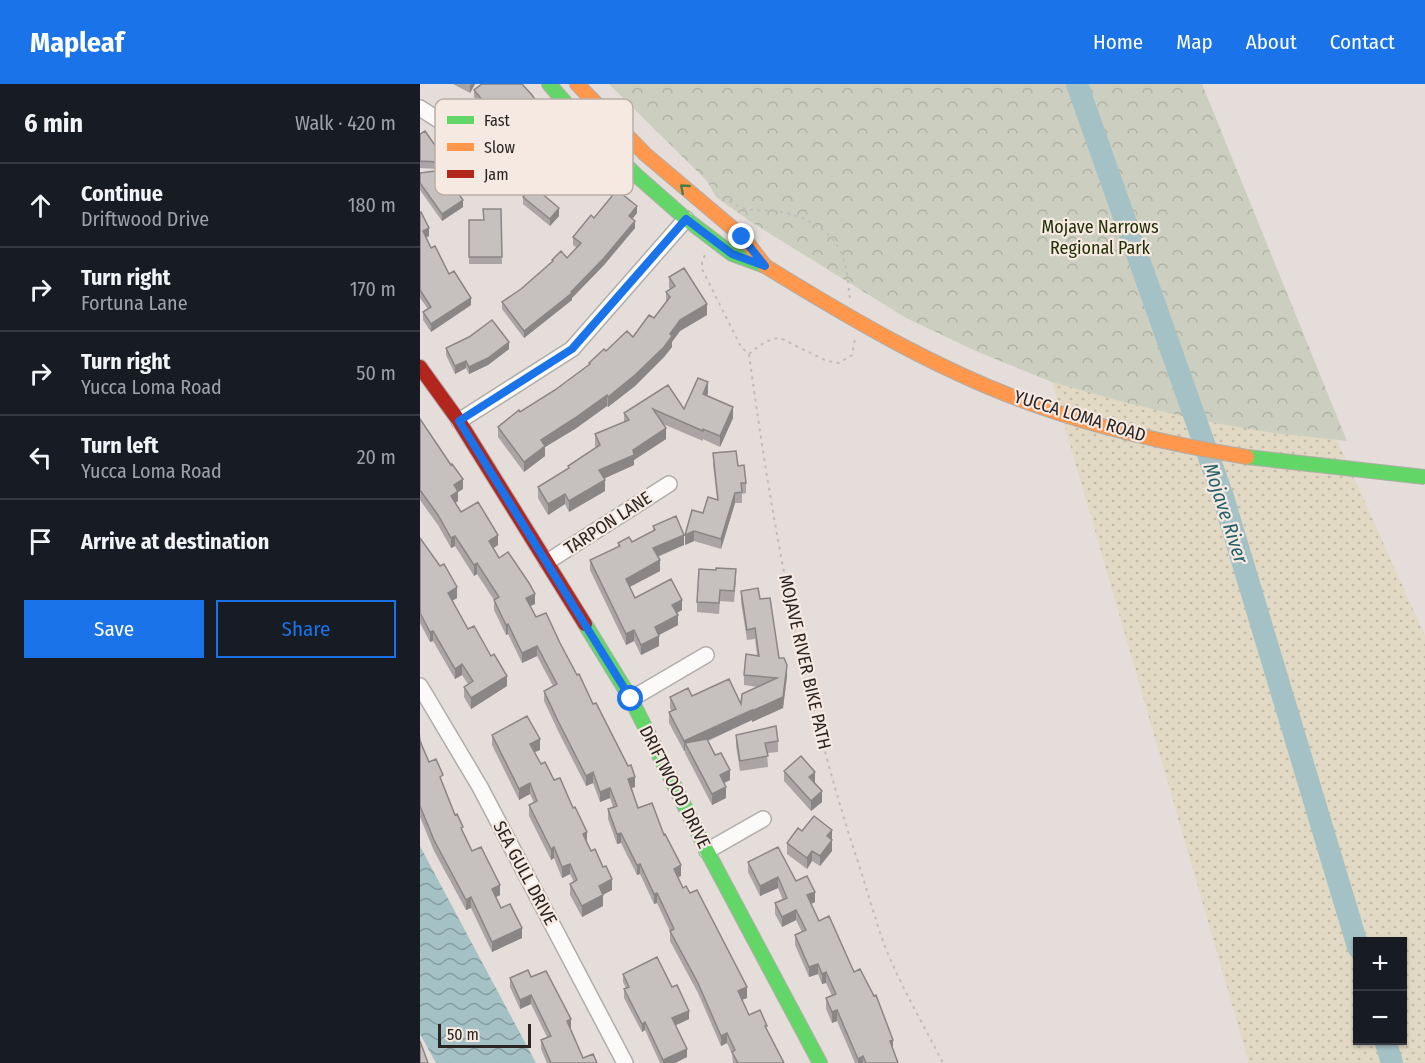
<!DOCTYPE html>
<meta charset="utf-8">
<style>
:root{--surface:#171b24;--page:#242831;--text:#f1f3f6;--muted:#9ea1a6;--line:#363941;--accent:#1a73e8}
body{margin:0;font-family:"Fira Sans Condensed",sans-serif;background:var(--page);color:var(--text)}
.controls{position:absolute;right:18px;bottom:18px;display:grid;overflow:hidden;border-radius:0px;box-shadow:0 2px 4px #0004}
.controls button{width:54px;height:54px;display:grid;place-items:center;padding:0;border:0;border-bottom:2px solid var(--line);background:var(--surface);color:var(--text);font:30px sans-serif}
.scale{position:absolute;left:18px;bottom:15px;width:93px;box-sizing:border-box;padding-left:6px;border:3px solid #2a2523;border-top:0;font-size:16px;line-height:21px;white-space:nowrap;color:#2a2523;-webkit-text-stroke:4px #f6e9e1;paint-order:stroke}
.stop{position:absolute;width:18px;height:18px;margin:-14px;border:4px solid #1a73e8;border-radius:50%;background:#fff}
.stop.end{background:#1a73e8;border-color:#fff;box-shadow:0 2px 6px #0008}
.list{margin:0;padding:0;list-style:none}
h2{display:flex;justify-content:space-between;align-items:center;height:78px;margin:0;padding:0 24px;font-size:26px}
h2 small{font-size:20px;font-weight:400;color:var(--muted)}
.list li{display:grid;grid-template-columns:39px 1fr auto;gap:18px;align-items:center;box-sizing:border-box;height:84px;padding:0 24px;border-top:2px solid var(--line)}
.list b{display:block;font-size:22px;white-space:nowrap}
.list p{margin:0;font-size:20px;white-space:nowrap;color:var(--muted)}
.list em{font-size:20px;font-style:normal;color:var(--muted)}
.actions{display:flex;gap:12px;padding:18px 24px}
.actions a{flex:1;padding:14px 0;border:2px solid var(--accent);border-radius:0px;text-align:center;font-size:21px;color:var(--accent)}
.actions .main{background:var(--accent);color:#fff}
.icon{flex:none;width:33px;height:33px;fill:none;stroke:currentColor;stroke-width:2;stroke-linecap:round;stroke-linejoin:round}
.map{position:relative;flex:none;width:1005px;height:979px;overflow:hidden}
header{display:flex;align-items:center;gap:36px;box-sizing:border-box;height:84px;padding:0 30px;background:var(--accent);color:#fff}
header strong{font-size:28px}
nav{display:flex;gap:33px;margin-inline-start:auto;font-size:21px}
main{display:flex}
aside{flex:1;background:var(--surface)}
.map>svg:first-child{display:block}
</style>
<header>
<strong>Mapleaf</strong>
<nav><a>Home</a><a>Map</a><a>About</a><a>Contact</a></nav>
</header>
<main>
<aside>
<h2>6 min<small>Walk · 420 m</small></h2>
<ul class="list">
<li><svg class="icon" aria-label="ahead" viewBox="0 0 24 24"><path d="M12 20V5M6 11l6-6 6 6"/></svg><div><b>Continue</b><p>Driftwood Drive</p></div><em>180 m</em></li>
<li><svg class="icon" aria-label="right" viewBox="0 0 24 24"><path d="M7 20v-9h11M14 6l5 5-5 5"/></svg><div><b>Turn right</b><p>Fortuna Lane</p></div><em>170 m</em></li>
<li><svg class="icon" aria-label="right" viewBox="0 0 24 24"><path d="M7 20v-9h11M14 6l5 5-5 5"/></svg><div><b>Turn right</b><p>Yucca Loma Road</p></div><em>50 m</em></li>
<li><svg class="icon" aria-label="left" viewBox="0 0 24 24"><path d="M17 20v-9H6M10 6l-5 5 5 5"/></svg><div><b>Turn left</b><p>Yucca Loma Road</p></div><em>20 m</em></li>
<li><svg class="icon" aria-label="arrive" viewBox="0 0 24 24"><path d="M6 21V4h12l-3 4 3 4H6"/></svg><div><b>Arrive at destination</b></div></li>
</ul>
<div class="actions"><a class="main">Save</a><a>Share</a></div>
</aside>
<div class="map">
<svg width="1005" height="979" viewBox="0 0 1005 979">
<defs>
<pattern id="sand-dots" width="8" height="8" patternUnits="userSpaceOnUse" patternTransform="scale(1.5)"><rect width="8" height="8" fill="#e1d9c3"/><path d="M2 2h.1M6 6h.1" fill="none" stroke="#c1baa7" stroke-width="1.8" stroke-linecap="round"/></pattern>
<pattern id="park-crowns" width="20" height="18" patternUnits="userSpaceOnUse" patternTransform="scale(1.5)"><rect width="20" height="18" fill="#cccfc0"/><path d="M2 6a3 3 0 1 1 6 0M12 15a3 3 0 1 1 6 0" fill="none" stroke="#afb2a5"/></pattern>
<pattern id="water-waves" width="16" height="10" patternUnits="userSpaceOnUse" patternTransform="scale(1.5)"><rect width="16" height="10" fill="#a4c2c6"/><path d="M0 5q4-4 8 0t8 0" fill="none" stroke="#869da0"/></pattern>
</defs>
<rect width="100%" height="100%" fill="#e4ddd9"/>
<path fill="url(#sand-dots)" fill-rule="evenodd" d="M508 0H757L1005 552V979H829L632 298ZM938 858H982V956H938Z"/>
<path fill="url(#park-crowns)" d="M189 0H782L927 357 854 349 783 337 707 319 632 298 558 268 486 234 328 136 296 113 287 97Z"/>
<path fill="url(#water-waves)" d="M0 762 9 779 116 979H16L0 950Z"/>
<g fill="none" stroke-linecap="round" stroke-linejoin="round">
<path stroke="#a4c2c6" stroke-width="22" d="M657 0 803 413 938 863
M965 956 972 979"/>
<defs>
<path id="street" d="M0 24 47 54 73 90
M39 337 152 265 266 135
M127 478 249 400
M0 602 60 703 205 979
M211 615 286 571
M287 767 343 735"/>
<path id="fast" d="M129 0 164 40 216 91 266 135 312 170 345 182
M165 540 211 615 287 767 400 979"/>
<path id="slow" d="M157 0 225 70 323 153 345 182"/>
<path id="jam" d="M0 283 39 337 165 540"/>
</defs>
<use href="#street" stroke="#b2ada9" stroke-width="18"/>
<use href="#fast" stroke="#b2ada9" stroke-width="16"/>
<use href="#slow" stroke="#b2ada9" stroke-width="16"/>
<use href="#jam" stroke="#b2ada9" stroke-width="16"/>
<path stroke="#bfbebc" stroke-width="2" stroke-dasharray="3 4.5" stroke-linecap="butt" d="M303 113C312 119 321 125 333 126 342 127 351 126 361 128 387 132 417 149 424 177 428 188 428 202 430 214
M285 171 282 178V185L321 263 329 270C352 441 383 611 437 775 447 805 455 836 466 865 482 904 504 942 523 979
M329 270C339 262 347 255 360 254L407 277 419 279 432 271 435 255"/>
<use href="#street" stroke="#fbfaf9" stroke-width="15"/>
<use href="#fast" stroke="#63d668" stroke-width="14"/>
<use href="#slow" stroke="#ff974d" stroke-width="14"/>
<use href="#jam" stroke="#b3261e" stroke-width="14"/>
<defs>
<path id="fast-bridge" d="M827 373 1005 393"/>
<path id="slow-bridge" d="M345 182C431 235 519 287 615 321 684 346 755 361 827 373"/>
</defs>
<use href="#fast-bridge" stroke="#b2ada9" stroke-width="16" stroke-linecap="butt"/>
<use href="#slow-bridge" stroke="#b2ada9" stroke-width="16" stroke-linecap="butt"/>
<use href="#fast-bridge" stroke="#63d668" stroke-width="14"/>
<use href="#slow-bridge" stroke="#ff974d" stroke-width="14"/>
</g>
<path fill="#aaa5a4" d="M33 0H55L50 9Z
M54 6 129 43 104 60 97 50 89 54 75 34 73 36 54 13Z
M0 50 24 81 19 85 0 84Z
M113 67H145L144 101 120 100V93L124 89H113Z
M0 89 43 123 22 137 0 106Z
M103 113 139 132 130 142 103 120Z
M81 125 82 180H49V136H63Z
M0 128 9 152 6 153 11 164 51 221 11 248 3 236V228L8 225 0 214Z
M217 129 212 135 215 144 184 181 152 214V216L104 254 82 225V218L101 205 132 179V176L147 174 157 164 153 161V153L174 134Z
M249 193 287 231 260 247 252 258V263L244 273 215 302 188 323 187 322 155 345 125 363V372L104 388 78 353V343L135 306 169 281V279L186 267 213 253 234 234 246 218V208L250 205 249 204Z
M26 264 89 265 68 281 49 290 46 284 35 290 26 271Z
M248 301 264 325 288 309 287 312 313 334 300 363 283 355V357L243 340 246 355 214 376V381L184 394 185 407 149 428 145 420 128 431 118 414V403L148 385V382L176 364 175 361V350L204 338V329Z
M0 335 43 405 38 408V417L35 419 41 428 78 461 73 464 79 474 115 520 110 522 116 533 140 559 215 703 211 704 218 724 244 751 261 792 258 793 263 804 270 809 327 914 322 916 329 931 347 946 364 979H313L312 970 307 959 301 962 278 909 250 857V847L237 819 234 820 220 790 217 791 201 759 197 760 188 735V725L193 723 190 714 180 718 173 699 166 702 138 647 124 617V607L133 602 117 572 102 579 88 550 86 551 74 526V516L57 490 54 492 35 462 31 464 18 441 0 416Z
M293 369 318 382 326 399V409L322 410V419H315L301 465 274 457 265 461 283 429 297 415 293 380Z
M233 442 264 461 238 473 240 487 209 503 215 514 262 526 257 529 258 541 239 551V562L221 571 214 557 206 561 170 486V476L198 463V459L212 458 233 447Z
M0 454 37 514 32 517 48 545 87 602 51 625 44 613V603L48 600 42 591 35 595 13 557 10 558 0 539Z
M316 496 314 518 300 517 299 530 277 528V518Z
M321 507 340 515 359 574 367 592 363 624 332 638V636L288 657 310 696 304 699 306 714 292 721 265 669V667H264L249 639V628L252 627 250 624V613L272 612 321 620 338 603 324 601V591L337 571 335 555 327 556 321 518Z
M0 650 2 661 9 678 23 701 35 731 52 767 80 811 76 813 81 824 102 854 72 868 51 824 46 826 14 767 0 733Z
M72 651 120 666 115 668 121 680 167 758 192 806 183 810V822L162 833 150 811V800L154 798 150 790 142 794 134 774 131 776 109 732V721L114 719 110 710 99 716 72 661Z
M316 651 358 657V668L347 669 348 683 320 687 316 662Z
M364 687 395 698 402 718 391 727 364 697Z
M412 746V767L400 782 392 777 387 785 367 770V759L382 747Z
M328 778 376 797 395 818 391 820 399 837 434 888 473 966 478 979H435L417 937 412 939 406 925V914L412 912 406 899 402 900 398 890 389 893 375 861V851L382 848 376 836 362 843 355 830V819L363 816 358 804 340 812 328 788Z
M203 890 269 935 256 941 267 973 255 979H240L225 946 222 948 204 914V905L206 904 203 898Z
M111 893 151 944 150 945 163 974 177 979H127L121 965V956L127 953 111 920 100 925 90 903V894Z"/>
<path fill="#8b8686" d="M51 0H55L50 9V2Z
M75 27V34L73 36V29Z
M129 36V43L104 60V53Z
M97 42V50L89 54V47Z
M24 74V81L19 85V78Z
M43 116V123L22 137V130Z
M217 122V129L209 139V132Z
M139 124V132L130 142V135Z
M215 137V144L184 181 152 214V216L104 254V247L151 208Z
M9 144V152L3 155V147Z
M51 214V221L11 248V240Z
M287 220V231L260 247 252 258V263L244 273 215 302 188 323V313L250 250 260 236Z
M89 258V265L68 281 49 290V283Z
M46 277V284L35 290V282Z
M288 298V309L283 321V310Z
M187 311V322L155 345 125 363V372L104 388V378L121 356Z
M313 323V334L300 363V352Z
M246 344V355L214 376V381L179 397V386L213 366Z
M43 395V405L38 408V417L31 422V412L34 401Z
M185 396V407L149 428V417Z
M315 409V419L301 465V455Z
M145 410V420L128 431V420Z
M274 447V457L265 461V451Z
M78 451V461L69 467V457Z
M264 451V461L233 474V464Z
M35 452V462L31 464V454Z
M240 476V487L206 505V495Z
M57 479V490L54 492V481Z
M37 503V514L28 519V509Z
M115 510V520L106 524V514Z
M262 516V526L252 531V521Z
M258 531V541L235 553V543Z
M88 540V550L86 551V541Z
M214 546V557L206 561V550Z
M13 547V557L10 558V548Z
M239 552V562L221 571V561Z
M117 562V572L102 579V569Z
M42 580V591L35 595V585Z
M367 581V592L363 624 332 638V627Z
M87 592V602L51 625V614Z
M332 626V636L269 665 265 659V667H264V657Z
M120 655V666L110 670V660Z
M310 686V696L300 701V691Z
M173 688V699L166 702V692Z
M395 688V698L389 703V693Z
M215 693V703L208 705V695Z
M110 699V710L99 716V705Z
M306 703V714L292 721V710Z
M190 704V714L180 718V708Z
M402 707V718L391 727V717Z
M412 746V767L400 782V772L407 752Z
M167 748V758L163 750Z
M201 749V759L197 760V750Z
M134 763V774L131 776V765Z
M392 767V777L387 785V774Z
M150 780V790L142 794V783Z
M220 780V790L217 791V781Z
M261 781V792L254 795V785Z
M358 793V804L340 812V802Z
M192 795V806L179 813V802Z
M80 801V811L72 815V805Z
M395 808V818L387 822V811Z
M237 809V819L234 820V810Z
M183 811V822L162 833V822Z
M51 813V824L46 826V816Z
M376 826V836L362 843V833Z
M102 844V854L72 868V858Z
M398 880V890L389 893V883Z
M406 888V899L402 900V890Z
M327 903V914L318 917V907Z
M111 911V920L100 925V916Z
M417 926V937L412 939V928Z
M269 927V935L252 943V934Z
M151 935V944L147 946V937Z
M225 938V946L222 948V940Z
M307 949V959L301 962V952Z
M473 956V966L470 957Z
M267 965V973L255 979H243V976Z
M443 972V979H438V975Z"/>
<path fill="#c6c0bf" stroke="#8b8686" stroke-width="1.5" d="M62 0H102L112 11 129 36 104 53 97 42 89 47 75 27 73 29 54 6Z
M5 47 24 74 19 78 0 77V50Z
M22 86 43 116 22 130 0 99V89Z
M113 102 139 124 130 135 103 113Z
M197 106 217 122 209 132 215 137 184 174 151 208 152 209 104 247 82 218 101 205 133 177 132 176 141 167 147 174 161 159 153 153 171 131 174 134Z
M63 125H81L82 173H49V136H64Z
M0 128H1L9 144 3 147 11 164 15 162 29 190 34 187 51 214 11 240 3 228 11 223 0 206Z
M264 184 287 220 260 236 250 250 252 252 244 263 215 291 188 313 187 311 155 334 121 356 125 362 104 378 78 343 99 326 100 328 135 306 170 280 169 279 184 265 186 267 207 247 213 253 229 231 234 234 250 213 246 208 255 202 249 193Z
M72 236 89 258 68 274 49 283 46 277 35 282 26 264 49 253Z
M278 294 288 298 283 310 313 323 300 352 283 345V347L233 325 246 344 213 366 214 371 179 386 185 396 149 417 145 410 128 420 118 403 149 384 148 382 180 361 175 350 209 336 204 329 248 301 264 325Z
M0 335 31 381 32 380 43 395 34 401 38 407 31 412 41 428 58 418 78 451 69 457 79 474 88 468 109 499 115 510 106 514 116 533 126 529 140 559 157 591 159 590 173 620 176 619 208 682 211 681 215 693 208 695 218 724 232 719 244 751 245 750 261 781 254 785 263 804 266 802 270 809 277 806 327 903 318 907 329 931 340 926 347 942H345L364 979H318L312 968 315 966 307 949 301 952 278 899 250 847 254 845 237 809 234 810 220 780 217 781 201 749 197 750 188 725 197 722 190 704 180 708 173 688 166 692 138 637 124 607 137 600 117 562 102 569 88 540 86 541 74 516 79 513 57 479 54 481 35 452 31 454 18 431 0 406Z
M316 367 318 382 324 381 326 399H321L322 408 315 409 301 455 274 447 265 451 272 426 283 429 288 413 298 416 293 369Z
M256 432 264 451 233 464 240 476 206 495 215 514 251 495 262 516 252 521 258 531 235 543 239 552 221 561 214 546 206 550 170 476 200 462 198 459 209 453 212 458 235 446 233 442Z
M0 454 20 482 24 480 37 503 28 509 48 545 54 542 71 572 74 570 87 592 51 614 44 603 53 597 42 580 35 585 13 547 10 548 0 529Z
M296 484 316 485 314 507 300 506 299 519 277 518 279 485 296 486Z
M338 504 340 515 350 514 359 574H364L367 581 363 613 332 627V626L264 657 249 628 256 625 250 613 268 604 272 612 309 595 321 620 322 610 357 594 324 591 326 570 339 572 335 544 327 546 321 507Z
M107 632 120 655 110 660 121 680 125 678 134 696 140 694 153 724 155 723 167 748 163 750 171 767 175 765 183 783 186 782 192 795 179 802 183 811 162 822 150 800 157 796 150 780 142 783 134 763 131 765 109 721 117 717 110 699 99 705 72 651Z
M356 642 358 657 345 659 348 672 320 677 316 651Z
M287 655 295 671 301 669 310 686 300 691 306 703 292 710 265 659Z
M0 657 9 678 16 675 23 691 20 693 35 731 37 730 43 743 41 744 52 767 61 763 80 801 72 805 81 824 90 820 102 844 72 858 51 813 46 816 14 756 0 722Z
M381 672 395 688 389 693 402 707 391 717 364 687Z
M394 732 412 746 407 752 412 756 400 772 392 767 387 774 367 759 378 744 382 747Z
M358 763 376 797 387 792 395 808 387 811 399 837 409 832 434 888 440 885 454 912 456 911 473 956 470 957 478 979H446L443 972 438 975 417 926 412 928 406 914 416 910 406 888 402 890 398 880 389 883 375 851 386 846 376 826 362 833 355 819 367 814 358 793 340 802 328 778Z
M237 873 252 903 257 901 269 927 252 934 267 965 243 976 225 938 222 940 204 905 209 903 203 890Z
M108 886 111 893 126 887 151 935 147 937 163 974 173 970 177 979H131L121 956 131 952 111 911 100 916 90 894Z
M0 957 8 979H0Z"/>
<defs><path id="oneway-chevron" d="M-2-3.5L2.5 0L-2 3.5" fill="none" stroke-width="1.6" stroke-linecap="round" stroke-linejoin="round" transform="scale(1.5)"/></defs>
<use stroke="#467e46" href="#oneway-chevron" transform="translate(264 104) rotate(-139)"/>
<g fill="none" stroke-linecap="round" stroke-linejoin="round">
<path stroke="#1a73e8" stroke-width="8" d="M211 615 39 337 152 265 266 135 312 170 345 182 322 153"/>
</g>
<g text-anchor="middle" stroke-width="4.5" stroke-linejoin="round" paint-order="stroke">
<g font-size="18" fill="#212f07" stroke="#f6e9e1">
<text x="680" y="149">Mojave Narrows<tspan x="680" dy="21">Regional Park</tspan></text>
</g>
<g font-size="18" fill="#2a2523" stroke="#f6e9e1">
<text transform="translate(660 332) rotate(17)" y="6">YUCCA LOMA ROAD</text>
<text transform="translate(188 439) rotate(-33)" y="6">TARPON LANE</text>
<text transform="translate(385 578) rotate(77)" y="6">MOJAVE RIVER BIKE PATH</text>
<text transform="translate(255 703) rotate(63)" y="6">DRIFTWOOD DRIVE</text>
<text transform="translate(105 789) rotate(62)" y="6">SEA GULL DRIVE</text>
</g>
<g font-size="20" font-style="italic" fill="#23616a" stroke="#f6e9e1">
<text transform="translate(806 429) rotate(72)" y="7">Mojave River</text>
</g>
</g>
<rect x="15" y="15" width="198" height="96" rx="9" fill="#f6e9e1" stroke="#b9aea8" stroke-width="1.5"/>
<rect x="27" y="32" width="27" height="8" fill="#63d668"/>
<rect x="27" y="59" width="27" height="8" fill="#ff974d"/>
<rect x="27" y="86" width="27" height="8" fill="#b3261e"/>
<g font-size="16" fill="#2a2523">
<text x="64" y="42">Fast</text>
<text x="64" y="69">Slow</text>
<text x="64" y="96">Jam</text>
</g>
</svg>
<div class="controls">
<button>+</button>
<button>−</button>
</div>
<div class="scale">50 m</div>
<div class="stop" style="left:211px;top:615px"></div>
<div class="stop end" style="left:322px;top:153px"></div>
</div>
</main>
